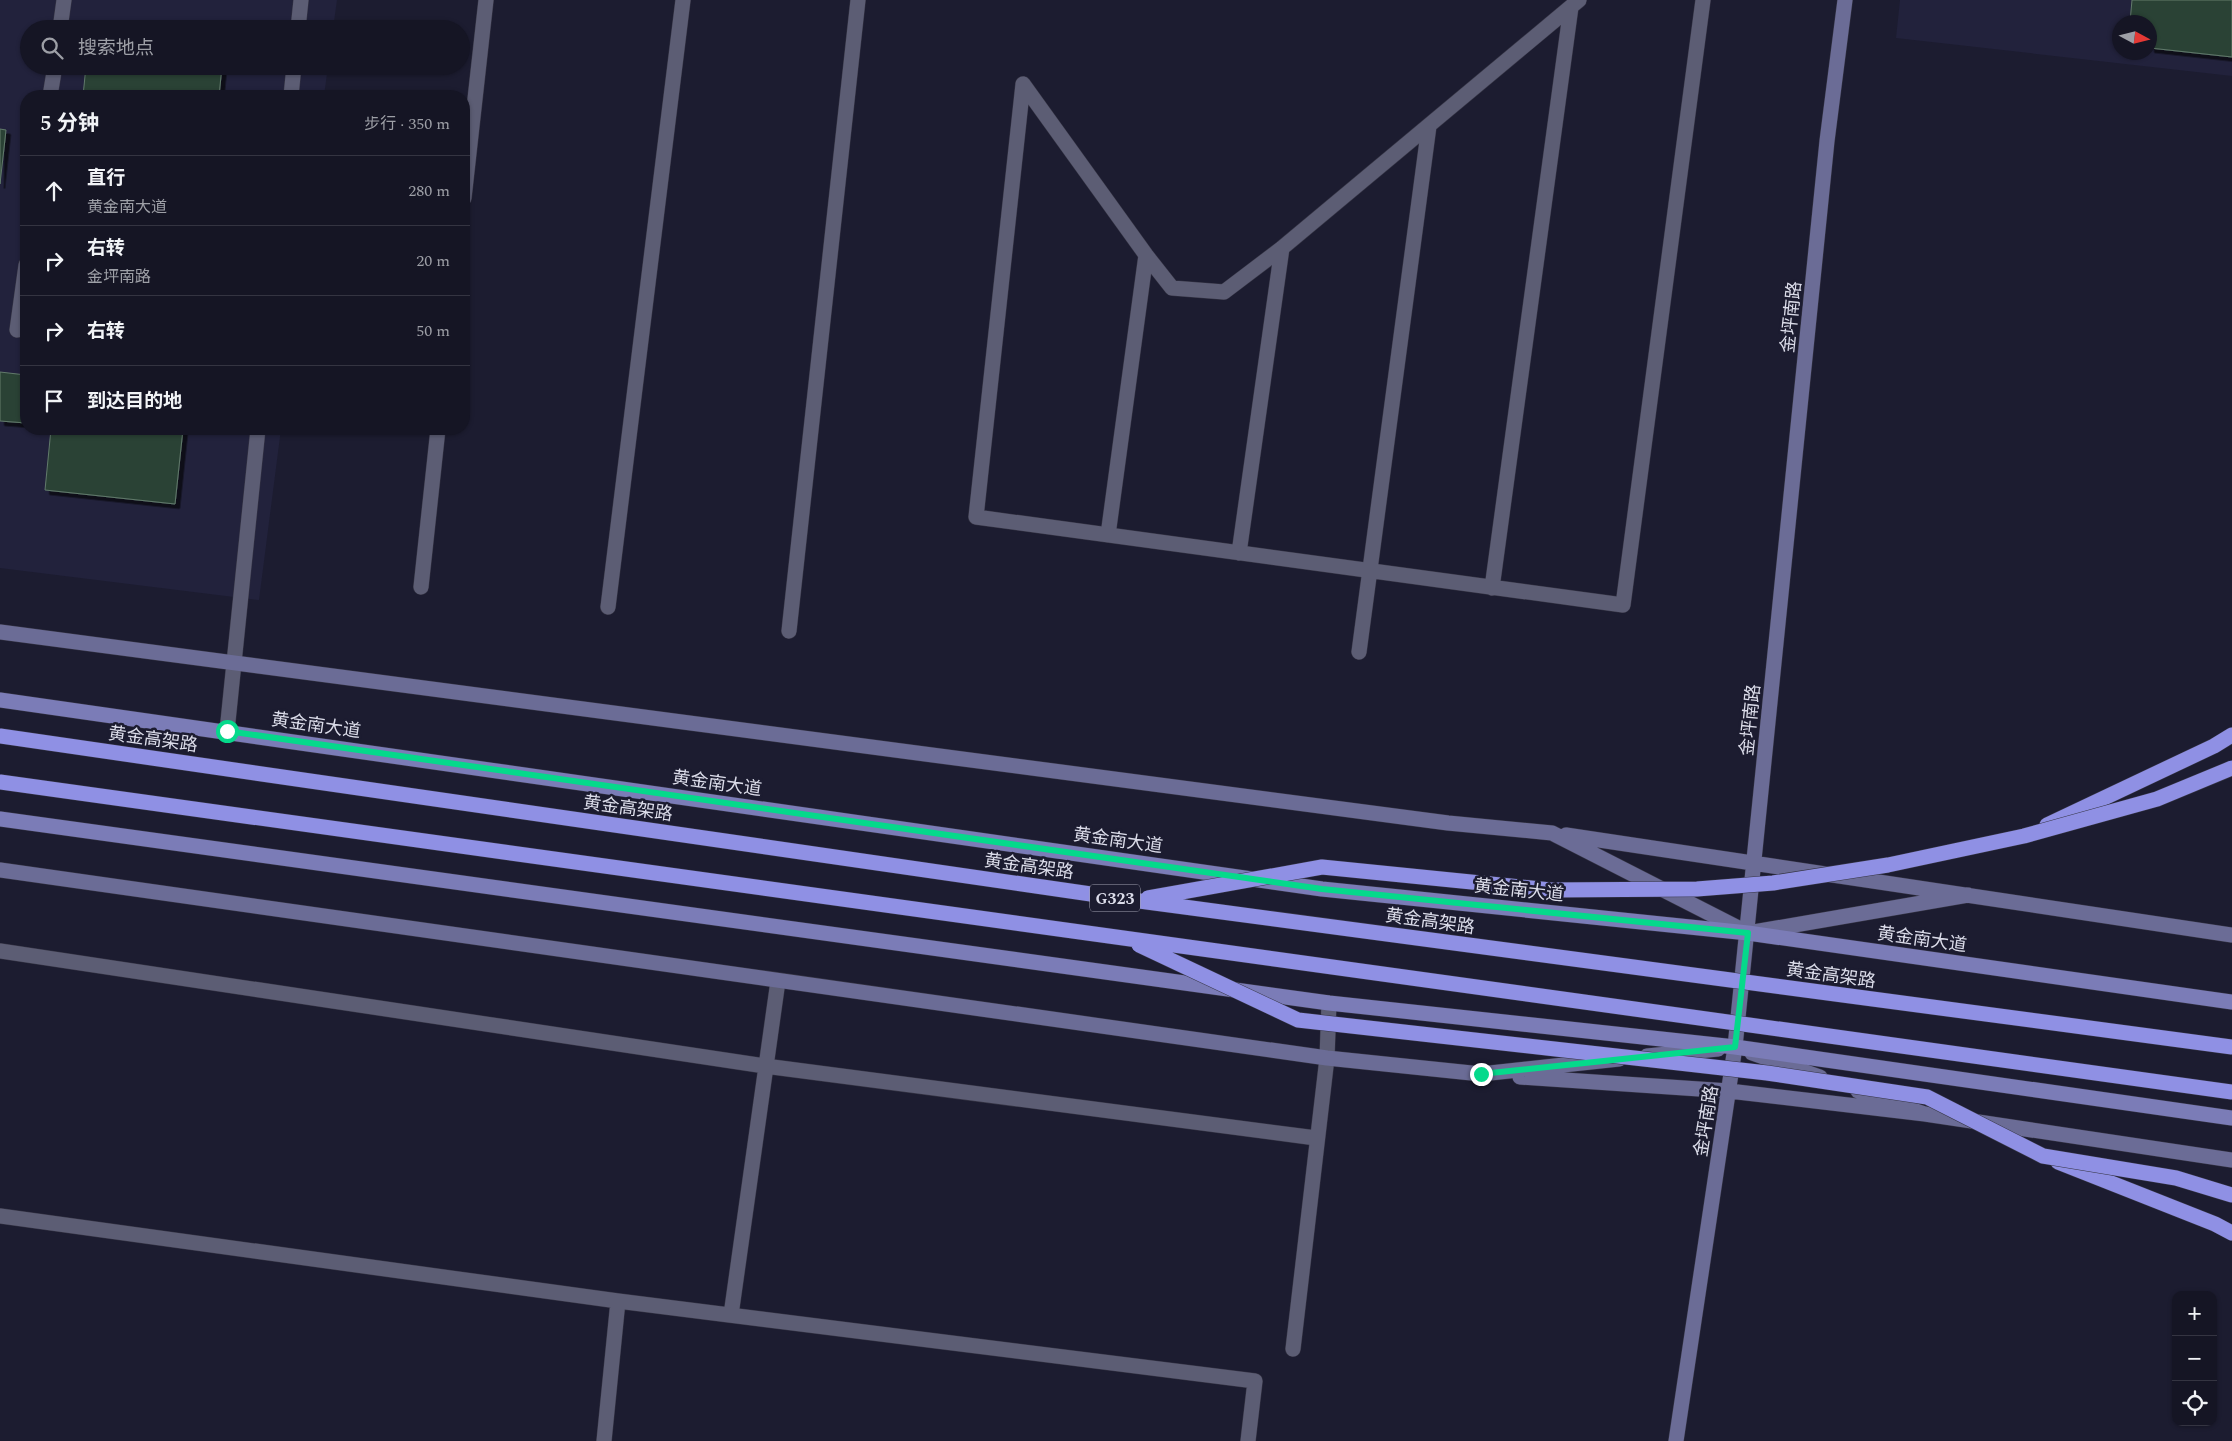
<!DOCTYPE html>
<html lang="zh">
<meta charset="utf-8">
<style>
:root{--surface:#151524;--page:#1e1e2c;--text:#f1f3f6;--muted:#9d9fa6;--line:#343441}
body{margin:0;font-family:Spectral,"Noto Sans SC",serif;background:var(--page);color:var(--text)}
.controls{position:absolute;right:15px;bottom:15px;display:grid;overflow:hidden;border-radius:10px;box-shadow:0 1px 4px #0004}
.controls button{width:45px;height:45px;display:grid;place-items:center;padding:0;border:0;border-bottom:1px solid var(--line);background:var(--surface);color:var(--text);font:25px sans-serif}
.compass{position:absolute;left:2112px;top:15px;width:45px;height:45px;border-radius:50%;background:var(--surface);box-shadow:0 1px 4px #0004;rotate:97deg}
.stop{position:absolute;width:15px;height:15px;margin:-11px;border:4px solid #05d98b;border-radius:50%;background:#fff}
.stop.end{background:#05d98b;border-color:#fff;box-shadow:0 1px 5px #0008}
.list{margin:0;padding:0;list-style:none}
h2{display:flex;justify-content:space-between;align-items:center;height:65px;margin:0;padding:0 20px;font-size:21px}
h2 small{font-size:16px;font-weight:400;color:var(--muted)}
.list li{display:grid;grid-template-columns:32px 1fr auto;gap:15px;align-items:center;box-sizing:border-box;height:70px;padding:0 20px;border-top:1px solid var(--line)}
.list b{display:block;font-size:19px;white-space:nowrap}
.list p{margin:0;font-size:16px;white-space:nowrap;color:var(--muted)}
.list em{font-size:16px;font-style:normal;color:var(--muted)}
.icon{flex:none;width:28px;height:28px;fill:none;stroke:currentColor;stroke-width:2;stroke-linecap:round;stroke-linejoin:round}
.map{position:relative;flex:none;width:2232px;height:1441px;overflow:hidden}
.search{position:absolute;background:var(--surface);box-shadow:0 1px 4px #0004;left:20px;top:20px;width:450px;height:55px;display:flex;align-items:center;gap:12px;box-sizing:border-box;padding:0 18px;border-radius:28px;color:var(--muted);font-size:19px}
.panel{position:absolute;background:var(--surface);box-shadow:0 1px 4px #0004;left:20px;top:90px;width:450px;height:345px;border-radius:20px}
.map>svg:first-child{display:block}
</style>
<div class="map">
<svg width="2232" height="1441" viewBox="0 0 2232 1441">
<defs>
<filter id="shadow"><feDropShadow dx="4.5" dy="4.5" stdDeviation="0" flood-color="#0009"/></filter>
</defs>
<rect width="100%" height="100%" fill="#1c1c30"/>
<path fill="#22223c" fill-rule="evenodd" d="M0 0H337L333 29H29V66H328L324 96H26V429H281L259 600 0 568Z
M1900 0H2232V76L1896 38ZM2120 22H2150V52H2120Z"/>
<path fill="#2c4336" stroke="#617a6b" filter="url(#shadow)" d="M2132 0H2232V57L2150 48V22H2130Z
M91 26 120 29H90Z
M86 66H222L219 96H83Z
M0 129 6 130 0 184Z
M0 372 26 375V423L0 421Z
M51 429H183L175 504 45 490Z"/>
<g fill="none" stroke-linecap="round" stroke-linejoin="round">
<defs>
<path id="street" d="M60 29 64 0
M298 29 301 0
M1023 84 976 517 1623 605 1703 0
M1023 84 1146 255 1172 288 1224 292 1282 248 1579 0
M50 96 55 66
M291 96 294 66
M464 198 486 0
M17 330 26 265
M1108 535 1146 255
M1239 553 1282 248
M421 587 438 429
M1492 588 1571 7
M608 607 683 0
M789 631 858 0
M1359 652 1429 126
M227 731 258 429
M0 951 765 1066 1316 1138
M0 1216 618 1301 1255 1381 1248 1441
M731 1315 778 981
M1293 1349 1327 1058 1329 1003
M604 1441 618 1301"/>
<path id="secondary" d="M0 632 1448 823 1552 833 1748 933 1968 895
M1566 835 2232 935
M0 870 1327 1058 1481 1074 1619 1059
M1752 1053 1820 1077
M1647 1056 1718 1049
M1520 1077 1729 1091 1925 1114 2232 1160
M1858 1091 1925 1114
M1676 1441 1735 1047 1827 141 1845 0"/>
<path id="primary" d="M0 700 1322 889 1748 933 2232 1002
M0 819 1329 1003 1735 1047 2232 1118"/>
<path id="highway" d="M2047 825 2214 746 2232 735
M2058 1162 2215 1224 2232 1233"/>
</defs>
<use href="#street" stroke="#363545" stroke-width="16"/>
<use href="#secondary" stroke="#363545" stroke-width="16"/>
<use href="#primary" stroke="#363545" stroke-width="16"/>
<use href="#highway" stroke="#363545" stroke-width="16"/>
<use href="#street" stroke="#5c5d74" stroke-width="15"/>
<use href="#secondary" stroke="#6b6c96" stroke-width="15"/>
<use href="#primary" stroke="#7b7cb7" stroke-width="15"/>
<use href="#highway" stroke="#8f90e4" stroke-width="15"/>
<defs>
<path id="highway-bridge" d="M0 736 1132 900 2232 1047
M0 782 2232 1092
M1148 898 1322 867 1551 890 1697 889 1773 883 1888 865 2024 836 2157 799 2232 768
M1139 945 1298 1020 1767 1073 1927 1097 2043 1156 2176 1178 2232 1195"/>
</defs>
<use href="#highway-bridge" stroke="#363545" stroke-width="16" stroke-linecap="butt"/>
<use href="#highway-bridge" stroke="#8f90e4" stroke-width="15"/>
</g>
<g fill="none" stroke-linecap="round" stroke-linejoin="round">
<path stroke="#05d98b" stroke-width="6" d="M227 731 1322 889 1748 933 1735 1047 1481 1074"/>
</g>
<g text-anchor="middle" stroke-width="5" stroke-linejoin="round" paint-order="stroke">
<rect fill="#1c1c30" stroke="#a2a2b2" stroke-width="1" x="1090" y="884.5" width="50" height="27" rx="4"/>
<g font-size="16" font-weight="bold" fill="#dbdce9">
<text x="1115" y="904">G323</text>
</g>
<g font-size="18" fill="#dbdce9" stroke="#1c1c30">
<text transform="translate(1791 317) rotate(-84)" y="6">金坪南路</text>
<text transform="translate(1750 720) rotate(-84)" y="6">金坪南路</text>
<text transform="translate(316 725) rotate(8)" y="6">黄金南大道</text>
<text transform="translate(153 739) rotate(8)" y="6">黄金高架路</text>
<text transform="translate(717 783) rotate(8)" y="6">黄金南大道</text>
<text transform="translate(628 808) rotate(8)" y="6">黄金高架路</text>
<text transform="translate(1118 840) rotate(8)" y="6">黄金南大道</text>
<text transform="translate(1029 866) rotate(8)" y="6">黄金高架路</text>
<text transform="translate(1519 890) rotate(6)" y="6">黄金南大道</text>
<text transform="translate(1430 921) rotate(8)" y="6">黄金高架路</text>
<text transform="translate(1922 939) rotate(8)" y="6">黄金南大道</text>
<text transform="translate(1831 975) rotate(8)" y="6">黄金高架路</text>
<text transform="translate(1706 1121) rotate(-81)" y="6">金坪南路</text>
</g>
</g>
</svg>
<div class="controls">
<button>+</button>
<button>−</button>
<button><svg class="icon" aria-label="locate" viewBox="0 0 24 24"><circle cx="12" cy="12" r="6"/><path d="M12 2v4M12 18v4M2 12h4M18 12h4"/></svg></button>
</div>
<svg class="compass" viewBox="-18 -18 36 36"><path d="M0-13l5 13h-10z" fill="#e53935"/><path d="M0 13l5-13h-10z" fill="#9d9fa6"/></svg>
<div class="stop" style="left:227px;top:731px"></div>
<div class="stop end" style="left:1481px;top:1074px"></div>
<div class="search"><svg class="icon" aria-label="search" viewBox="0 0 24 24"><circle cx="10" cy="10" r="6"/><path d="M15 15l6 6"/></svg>搜索地点</div>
<section class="panel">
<h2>5 分钟<small>步行 · 350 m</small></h2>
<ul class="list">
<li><svg class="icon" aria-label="ahead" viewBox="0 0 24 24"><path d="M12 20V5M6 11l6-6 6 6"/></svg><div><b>直行</b><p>黄金南大道</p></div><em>280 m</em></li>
<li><svg class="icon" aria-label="right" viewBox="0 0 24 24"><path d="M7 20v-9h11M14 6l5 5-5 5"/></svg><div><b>右转</b><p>金坪南路</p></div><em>20 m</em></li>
<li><svg class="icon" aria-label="right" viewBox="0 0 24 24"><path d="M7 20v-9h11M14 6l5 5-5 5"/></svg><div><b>右转</b></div><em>50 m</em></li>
<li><svg class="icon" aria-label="arrive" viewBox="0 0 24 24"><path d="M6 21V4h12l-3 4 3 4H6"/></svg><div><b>到达目的地</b></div></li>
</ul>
</section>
</div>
